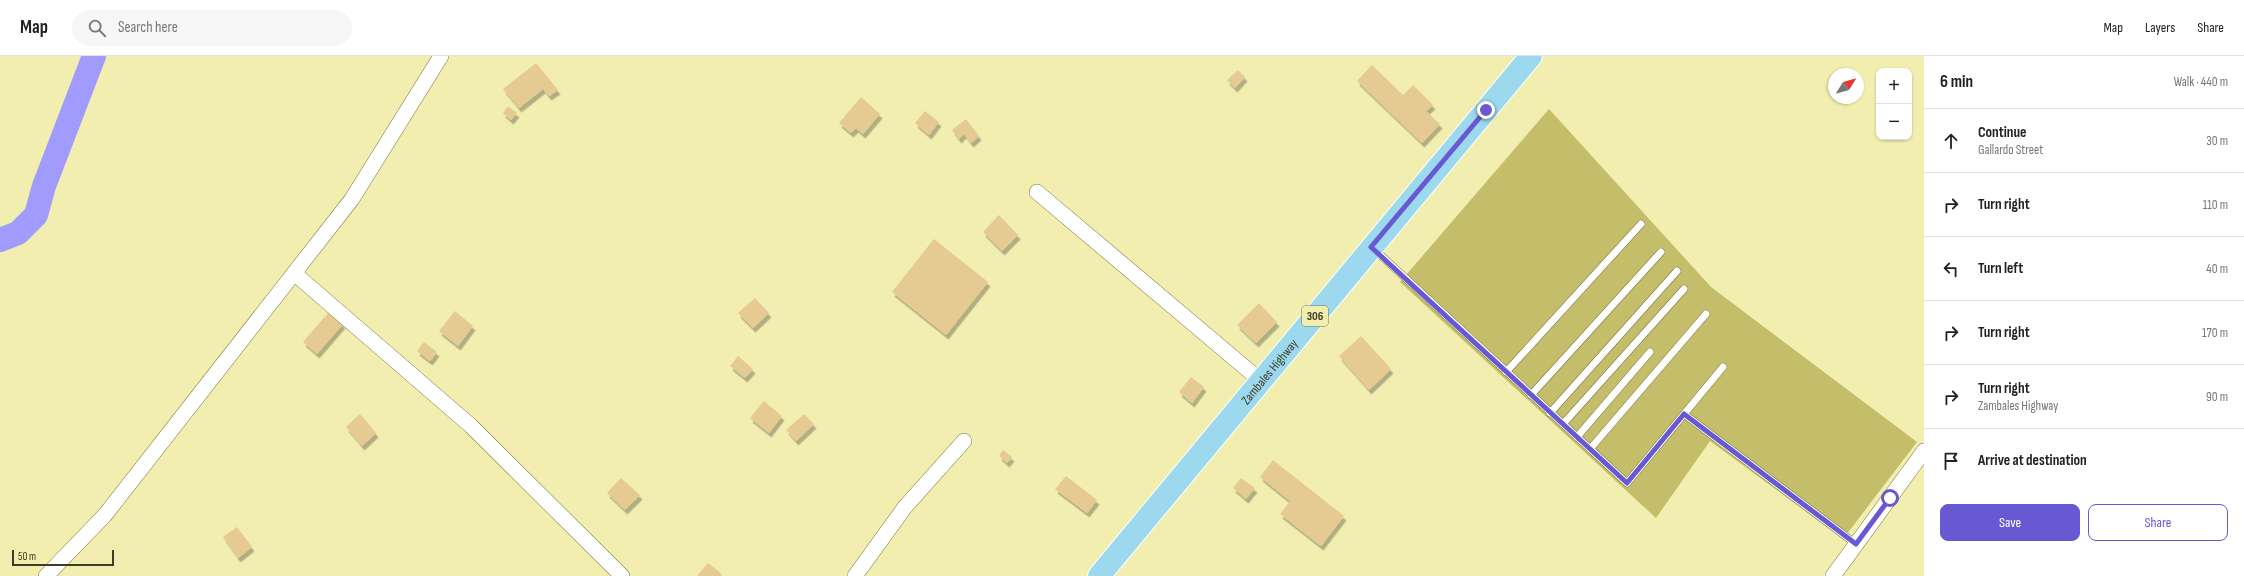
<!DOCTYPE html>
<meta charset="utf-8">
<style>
:root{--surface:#fff;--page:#f6f6f6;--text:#222;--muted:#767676;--line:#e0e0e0;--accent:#6858d2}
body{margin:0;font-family:"Sofia Sans Condensed",sans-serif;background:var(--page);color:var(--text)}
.controls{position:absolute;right:12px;top:12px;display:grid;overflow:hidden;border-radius:8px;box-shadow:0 1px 3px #0004}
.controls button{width:36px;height:36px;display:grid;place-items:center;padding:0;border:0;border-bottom:1px solid var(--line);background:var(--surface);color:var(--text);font:20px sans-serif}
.compass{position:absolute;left:1828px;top:12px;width:36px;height:36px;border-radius:50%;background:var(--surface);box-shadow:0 1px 3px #0004;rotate:53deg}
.scale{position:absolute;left:12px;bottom:10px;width:102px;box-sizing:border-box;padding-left:4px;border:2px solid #3e3c23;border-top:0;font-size:11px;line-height:14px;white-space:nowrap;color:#3e3c23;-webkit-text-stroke:3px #f2eeb0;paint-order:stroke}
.stop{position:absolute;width:12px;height:12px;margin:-9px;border:3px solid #6858d2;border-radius:50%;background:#fff}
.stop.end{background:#6858d2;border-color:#fff;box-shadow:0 1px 4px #0008}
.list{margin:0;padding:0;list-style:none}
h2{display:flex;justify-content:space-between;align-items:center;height:52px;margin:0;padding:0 16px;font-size:17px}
h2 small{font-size:13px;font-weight:400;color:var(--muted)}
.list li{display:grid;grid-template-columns:26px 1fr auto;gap:12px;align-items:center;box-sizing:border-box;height:64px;padding:0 16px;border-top:1px solid var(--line)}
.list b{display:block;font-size:15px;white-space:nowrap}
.list p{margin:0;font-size:13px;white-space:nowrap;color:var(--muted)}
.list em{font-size:13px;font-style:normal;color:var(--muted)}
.actions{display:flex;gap:8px;padding:12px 16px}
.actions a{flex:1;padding:9px 0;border:1px solid var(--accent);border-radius:8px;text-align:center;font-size:14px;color:var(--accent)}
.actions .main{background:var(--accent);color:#fff}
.icon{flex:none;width:22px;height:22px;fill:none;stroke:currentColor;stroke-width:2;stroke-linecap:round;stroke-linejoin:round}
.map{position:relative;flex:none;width:1924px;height:520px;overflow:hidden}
header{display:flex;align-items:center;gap:24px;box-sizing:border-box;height:56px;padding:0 20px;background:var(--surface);border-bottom:1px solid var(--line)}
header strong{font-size:19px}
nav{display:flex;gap:22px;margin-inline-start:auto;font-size:14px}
.search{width:280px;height:36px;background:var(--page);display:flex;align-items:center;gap:10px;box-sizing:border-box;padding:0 14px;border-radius:22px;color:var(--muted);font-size:15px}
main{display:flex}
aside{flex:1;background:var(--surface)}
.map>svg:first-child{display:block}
</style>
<header>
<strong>Map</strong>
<div class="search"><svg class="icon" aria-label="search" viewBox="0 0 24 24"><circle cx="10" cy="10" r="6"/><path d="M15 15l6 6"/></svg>Search here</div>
<nav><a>Map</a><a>Layers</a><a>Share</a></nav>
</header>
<main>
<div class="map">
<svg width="1924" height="520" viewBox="0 0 1924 520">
<defs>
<filter id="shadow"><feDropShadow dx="2.5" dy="4.5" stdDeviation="0" flood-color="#0004"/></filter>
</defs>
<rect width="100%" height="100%" fill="#f2eeb0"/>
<path fill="#c4bd69" d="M1549 53 1711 231 1917 386 1843 483 1710 385 1656 462 1400 226Z"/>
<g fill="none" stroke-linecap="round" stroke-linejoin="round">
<path stroke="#a09bfd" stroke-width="24" d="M0 184 18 177 36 159 44 130 94 0"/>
</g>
<path fill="#e5ca91" filter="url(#shadow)" d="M536 7 558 34 549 40 543 33 519 52 503 33Z
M1372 9 1403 39 1413 29 1433 49 1426 55 1440 68 1422 87 1357 25Z
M1238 14 1245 21 1235 32 1227 24Z
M861 41 880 58 863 78 856 72 851 77 839 67Z
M508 50 517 57 511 64 503 57Z
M925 55 939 66 929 79 915 67Z
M966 63 979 80 971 87 964 78 959 83 952 74Z
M999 159 1018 179 1002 195 983 176Z
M934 183 988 226 946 279 892 236Z
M755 242 769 257 753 272 738 257Z
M1259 247 1277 266 1256 287 1237 269Z
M455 255 473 270 458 290 439 275Z
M329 256 343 268 317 298 303 286Z
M1361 280 1391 313 1369 334 1339 300Z
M424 286 437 296 430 305 417 295Z
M738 300 753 313 745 322 730 310Z
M1191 321 1204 331 1192 347 1179 336Z
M764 345 782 360 769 377 750 362Z
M360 358 376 377 362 390 346 371Z
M804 358 814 368 796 385 786 374Z
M1003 394 1012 401 1007 407 999 400Z
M1273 404 1344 460 1321 490 1280 458 1290 445 1260 421Z
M1066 420 1097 444 1087 457 1055 433Z
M621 422 640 439 625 454 607 437Z
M1241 422 1255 432 1246 443 1233 432Z
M237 471 252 491 238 502 223 481Z
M708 507 721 517 719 520H697Z"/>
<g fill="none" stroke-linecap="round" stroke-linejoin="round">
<defs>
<path id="service" d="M1374 193 1627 427 1723 311
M1506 316 1641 168
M1531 339 1661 196
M1550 357 1677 215
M1684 358 1856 488
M1563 368 1684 233
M1577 381 1650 296
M1590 393 1706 258"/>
<path id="minor" d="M1037 136 1261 325
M294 217 471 370 622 520
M46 520 105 459 352 143 441 0
M855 520 905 451 964 385
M1833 520 1924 395"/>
<g id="primary">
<path id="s1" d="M1099 520 1531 0"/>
</g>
</defs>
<use href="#service" stroke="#79753b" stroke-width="8"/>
<use href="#minor" stroke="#79753b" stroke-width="16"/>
<use href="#primary" stroke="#fff" stroke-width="24"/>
<use href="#service" stroke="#fff" stroke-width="7"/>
<use href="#minor" stroke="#fff" stroke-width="15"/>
<use href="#primary" stroke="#9cd9ef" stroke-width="22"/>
</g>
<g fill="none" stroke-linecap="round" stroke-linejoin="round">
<path stroke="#6858d2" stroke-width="5" d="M1486 54 1371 191 1627 427 1684 358 1856 488 1890 442"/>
</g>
<g text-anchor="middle" stroke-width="3" stroke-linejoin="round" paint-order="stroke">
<rect fill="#f2eeb0" stroke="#74714d" stroke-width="1" x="1302" y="250" width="26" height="20" rx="3"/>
<g font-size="12" font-weight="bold" fill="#3e3c23">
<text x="1315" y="264">306</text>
</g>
<g font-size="13" fill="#3e3c23" stroke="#f2eeb0">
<text dy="5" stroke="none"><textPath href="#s1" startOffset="266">Zambales Highway</textPath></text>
</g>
</g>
</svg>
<div class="controls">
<button>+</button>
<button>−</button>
</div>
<svg class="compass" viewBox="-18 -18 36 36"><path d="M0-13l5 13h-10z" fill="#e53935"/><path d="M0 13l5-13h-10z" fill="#767676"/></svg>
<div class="scale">50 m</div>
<div class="stop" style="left:1890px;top:442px"></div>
<div class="stop end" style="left:1486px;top:54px"></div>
</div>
<aside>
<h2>6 min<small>Walk · 440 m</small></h2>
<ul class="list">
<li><svg class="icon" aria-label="ahead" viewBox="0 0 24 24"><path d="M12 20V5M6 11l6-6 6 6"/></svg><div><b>Continue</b><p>Gallardo Street</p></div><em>30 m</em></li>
<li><svg class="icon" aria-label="right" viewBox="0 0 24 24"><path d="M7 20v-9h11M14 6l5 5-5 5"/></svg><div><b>Turn right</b></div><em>110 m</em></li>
<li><svg class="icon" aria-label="left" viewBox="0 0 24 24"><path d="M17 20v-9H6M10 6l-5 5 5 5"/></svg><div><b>Turn left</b></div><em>40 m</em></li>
<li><svg class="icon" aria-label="right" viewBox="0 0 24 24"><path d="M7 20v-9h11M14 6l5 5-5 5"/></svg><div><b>Turn right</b></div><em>170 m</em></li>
<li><svg class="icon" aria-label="right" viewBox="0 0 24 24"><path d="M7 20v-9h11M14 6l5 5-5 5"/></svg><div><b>Turn right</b><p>Zambales Highway</p></div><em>90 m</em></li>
<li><svg class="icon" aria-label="arrive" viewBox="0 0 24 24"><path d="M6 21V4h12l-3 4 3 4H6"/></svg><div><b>Arrive at destination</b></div></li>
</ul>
<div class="actions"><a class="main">Save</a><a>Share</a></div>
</aside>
</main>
